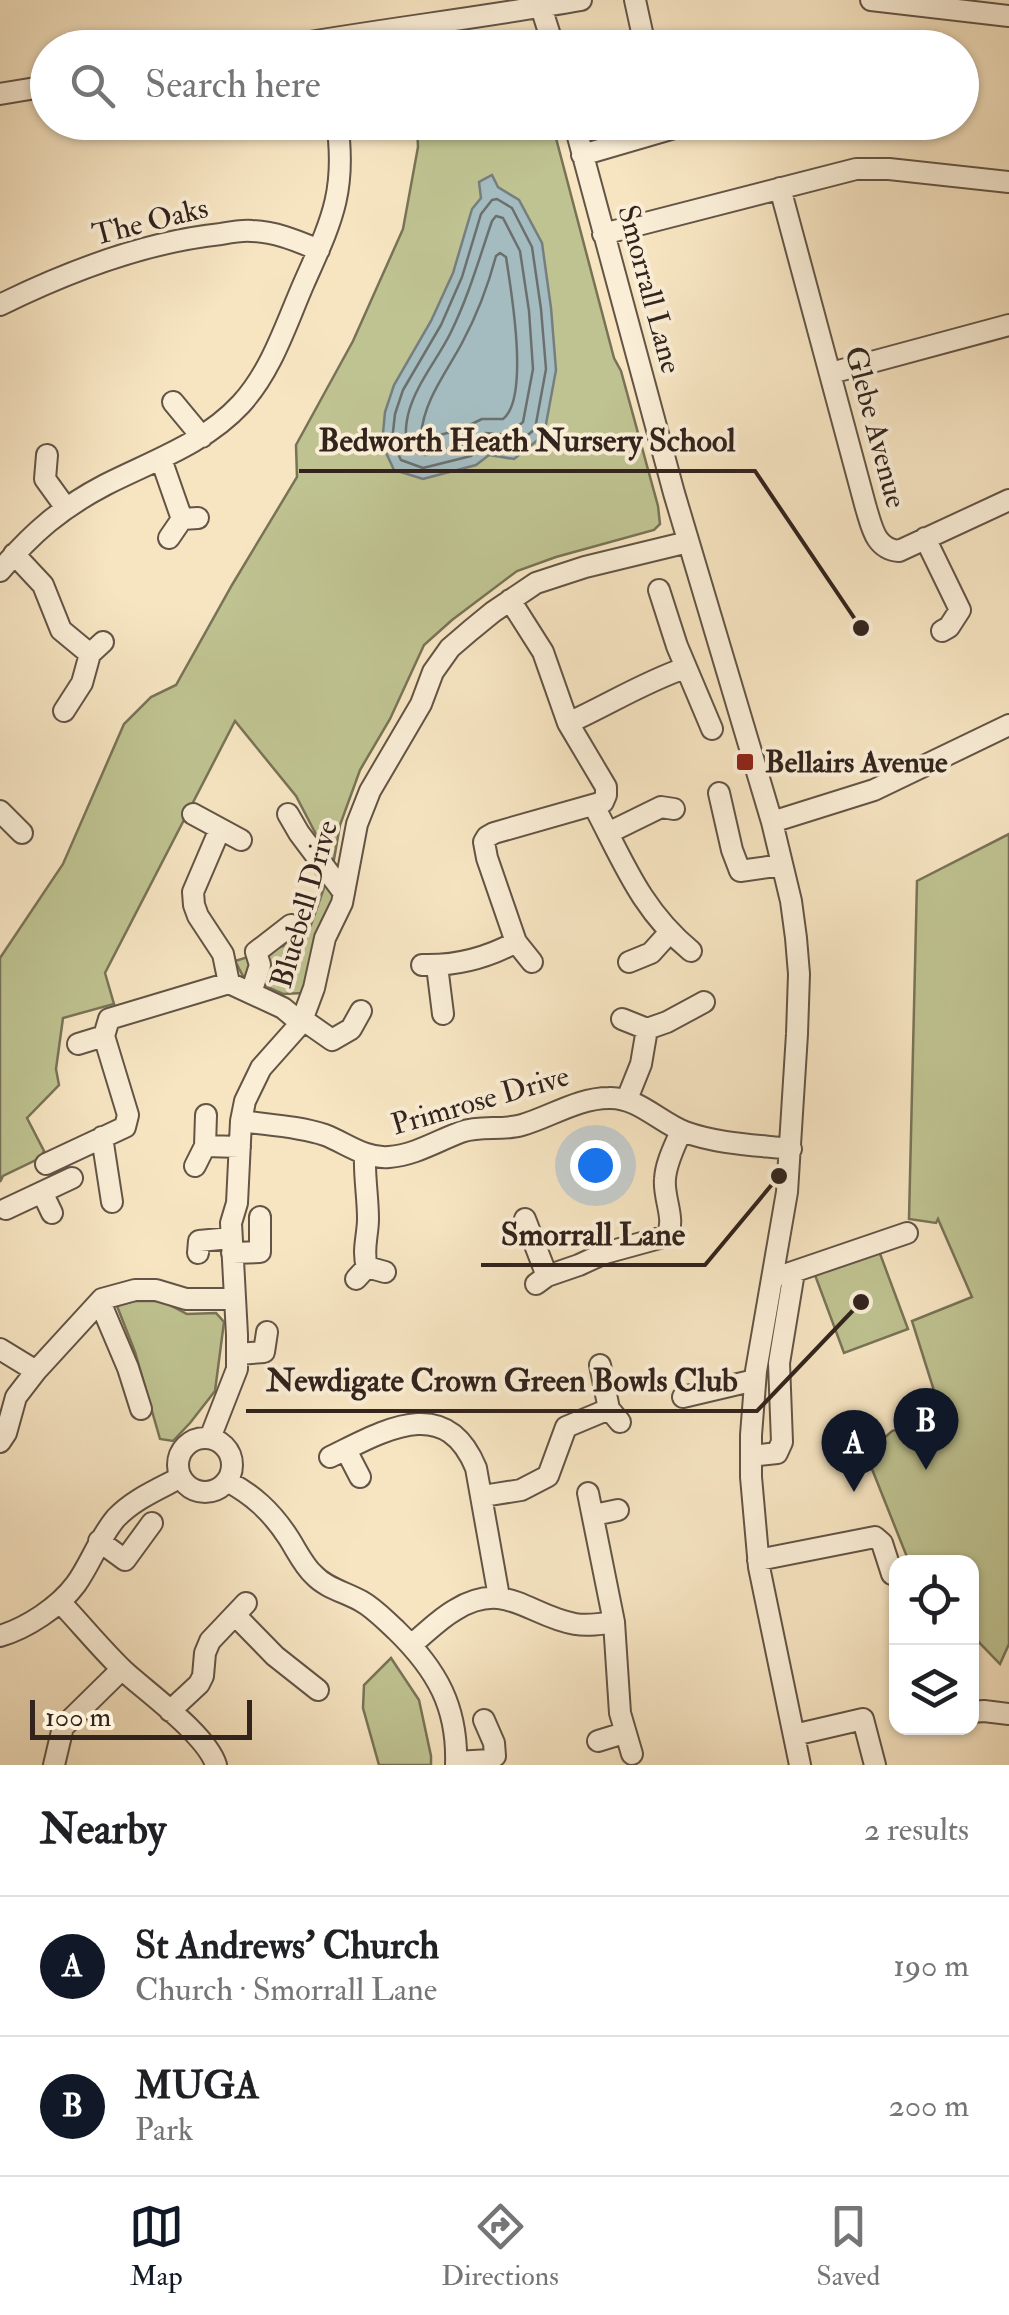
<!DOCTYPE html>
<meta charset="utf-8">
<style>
:root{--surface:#fff;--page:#f2f2f2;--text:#202124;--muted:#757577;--line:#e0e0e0;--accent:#111827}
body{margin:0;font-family:"IM FELL Double Pica",serif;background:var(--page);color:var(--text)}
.controls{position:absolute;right:30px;bottom:30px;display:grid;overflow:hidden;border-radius:20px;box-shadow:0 2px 8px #0004}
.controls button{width:90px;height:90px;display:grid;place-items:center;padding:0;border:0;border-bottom:2px solid var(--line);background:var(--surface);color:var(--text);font:50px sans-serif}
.scale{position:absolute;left:30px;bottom:25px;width:222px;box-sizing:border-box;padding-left:10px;border:5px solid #32231d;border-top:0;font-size:28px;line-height:35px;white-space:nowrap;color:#32231d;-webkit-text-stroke:8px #faeed7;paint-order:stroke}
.you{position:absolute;left:595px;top:1165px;width:35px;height:35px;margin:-25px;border:8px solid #fff;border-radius:50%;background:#1a73e8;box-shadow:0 0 0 15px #1a73e833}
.badge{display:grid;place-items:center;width:65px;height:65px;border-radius:50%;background:var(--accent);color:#fff;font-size:32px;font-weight:700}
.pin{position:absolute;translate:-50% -82px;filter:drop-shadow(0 2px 5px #0008)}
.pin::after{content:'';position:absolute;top:52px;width:35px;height:30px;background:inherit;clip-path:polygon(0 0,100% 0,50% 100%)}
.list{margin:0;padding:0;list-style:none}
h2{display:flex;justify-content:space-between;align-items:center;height:130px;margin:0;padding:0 40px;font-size:42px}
h2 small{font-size:32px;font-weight:400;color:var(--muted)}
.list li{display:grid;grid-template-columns:65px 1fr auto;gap:30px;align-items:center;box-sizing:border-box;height:140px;padding:0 40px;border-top:2px solid var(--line)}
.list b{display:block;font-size:38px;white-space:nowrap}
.list p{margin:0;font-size:32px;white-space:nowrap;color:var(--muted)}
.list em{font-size:32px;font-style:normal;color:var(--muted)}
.icon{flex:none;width:55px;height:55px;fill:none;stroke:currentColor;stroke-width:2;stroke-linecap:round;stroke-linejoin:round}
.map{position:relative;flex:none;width:1009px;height:1765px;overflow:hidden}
.search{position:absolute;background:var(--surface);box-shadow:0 2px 8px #0004;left:30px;right:30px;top:30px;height:110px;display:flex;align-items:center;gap:25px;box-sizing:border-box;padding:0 35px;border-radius:55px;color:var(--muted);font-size:38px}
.sheet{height:410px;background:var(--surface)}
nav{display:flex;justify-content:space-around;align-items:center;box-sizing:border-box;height:140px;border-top:2px solid var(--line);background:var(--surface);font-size:28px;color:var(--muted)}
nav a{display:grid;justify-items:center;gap:5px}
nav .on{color:var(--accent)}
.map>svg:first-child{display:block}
</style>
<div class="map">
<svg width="1009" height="1765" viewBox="0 0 1009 1765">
<rect width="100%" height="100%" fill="#f7e5c2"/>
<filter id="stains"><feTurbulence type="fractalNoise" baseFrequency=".002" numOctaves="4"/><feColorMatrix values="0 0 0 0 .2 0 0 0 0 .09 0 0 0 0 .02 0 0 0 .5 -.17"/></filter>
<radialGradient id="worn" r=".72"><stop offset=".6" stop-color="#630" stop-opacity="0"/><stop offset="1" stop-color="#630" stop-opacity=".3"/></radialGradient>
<path fill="#bfc391" stroke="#787357" stroke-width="2.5" d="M417 123H552L614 358 621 371 658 506 660 524 654 530 556 557 517 571 452 620 424 645 390 719 360 770 340 825 333 865 341 873 303 993 283 994 243 976 235 961 306 939 332 865 296 796 235 721 105 973 114 1004 63 1018 56 1069 59 1085 27 1118 44 1151 40 1158 3 1176 0 1182V958L63 864 124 724 151 697 176 685 232 585 297 477 296 445 353 341 403 229 418 147Z
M1009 834V1644L1000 1664 972 1635V1562H909L872 1469 874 1447 892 1431 942 1416 912 1321 972 1297 938 1219 936 1223 909 1219 917 881Z
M879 1251 908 1329 844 1353 815 1275Z
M134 1301H162L187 1314 216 1313 224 1322 215 1391 190 1423 173 1441 160 1439 135 1352 117 1306Z
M391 1658 419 1700 431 1756V1765H379L363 1708 364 1685Z"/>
<path fill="#a4bcc0" stroke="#767f7f" stroke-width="2.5" d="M492 175 498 187 519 200 542 243 551 308 556 370 544 435 514 459 489 455 476 465 423 479 394 470 382 444 385 412 394 385 431 321 453 273 472 209 481 198 479 182Z"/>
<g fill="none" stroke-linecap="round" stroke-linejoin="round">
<path stroke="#6b706e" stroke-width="2.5" d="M497 199 512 208 532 247 541 309 546 369 535 429 512 448 487 446 471 456 423 468 401 460 392 441 395 414 403 390 441 325 462 277 481 214 492 200Z
M496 216 503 218 520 251 529 311 533 369 523 422 508 435 485 433 465 444 425 455 413 452C404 441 405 429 408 415 415 385 438 359 451 332 469 295 479 259 492 221Z
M500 253 506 257C511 290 530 398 503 419H482L459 430 424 439 421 435C424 400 446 373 462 343 477 315 488 286 496 256Z"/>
<defs>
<path id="minor" d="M871 0 1009 16
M541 7 554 48
M274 48C376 30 479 18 581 0
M614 48 639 39 642 32 635 0
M0 94 48 86
M574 122 674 493 772 822 791 901 796 938 799 974 797 1034 787 1192 756 1371 751 1435V1477L759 1567 800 1765
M582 155 695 122
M780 188 866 508C872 527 875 549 899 551L1009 500
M603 234 856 169H889L1009 182
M0 305C69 271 145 242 221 234 232 232 242 230 252 231 277 232 297 241 319 250
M831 373 1009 325
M173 402 202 437
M47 455 45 479 66 508
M161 459 182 519
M169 538 182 519 198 518
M925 538 960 610 949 627 942 631
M14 554 43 585 61 630 90 654
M0 571C32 533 61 508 105 485 152 461 204 444 241 404 272 370 286 324 304 283 331 222 347 192 337 122
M659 590 677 646 712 729
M510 600 543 652 568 723 606 787V795L603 802 494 833 487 837 484 842 487 858 516 942 532 962
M64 711 82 683 90 654 103 642
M568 723C608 705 644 682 685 668
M719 793 732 850 740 871 782 865
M594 806C623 861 641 910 691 951
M0 811 22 833
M193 814 241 840
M288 814 299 833 344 893
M772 822 874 790 1009 725
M220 829 193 892 194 905 198 916 223 954 229 983
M608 833 661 807 674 809
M629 962 651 953 669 933
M422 965C455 966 487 958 516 942
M437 966 443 1014
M251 993 260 965 256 952 291 925
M302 1019 332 1040 351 1029 361 1011
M622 1019 647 1029 667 1022 704 1002
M78 1044 104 1036
M627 1099 641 1064 647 1029
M241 1121C269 1125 298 1126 325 1135 346 1143 365 1159 389 1157 415 1155 437 1141 461 1132 481 1125 502 1131 522 1125 550 1117 578 1098 609 1098 638 1097 659 1122 685 1132 718 1144 756 1145 791 1149
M102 1137 112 1202
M205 1146 206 1115
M365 1154C364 1176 368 1197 368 1219 368 1235 362 1251 367 1267
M46 1164 125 1127 128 1115 104 1036 109 1019 229 983 283 1008 301 1023
M195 1166 205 1146 240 1147
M42 1192 52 1213
M6 1209 72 1178
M525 1219 547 1276
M198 1253 199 1241 231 1238
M232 1253 260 1252V1217
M784 1275 907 1233
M356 1279 367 1267 385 1272
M536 1284 547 1276 579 1265 605 1253 667 1236C676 1219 663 1198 665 1179 666 1162 675 1146 681 1131
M100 1302 128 1368 141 1409
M0 1349 36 1371
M238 1354 264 1352 267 1332
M600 1365 609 1409 620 1422
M683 1397 755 1380
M210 1438 237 1369V1335L231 1223 237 1203 241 1121 245 1101 261 1068 301 1023 314 988 325 938 342 903 357 824 370 791 421 704 433 672 450 648 471 630 493 612 536 583 585 567 688 542
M178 1465a27 27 0 1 1 54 0a27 27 0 1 1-54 0Z
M0 1442 6 1433 16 1397 36 1371 102 1299 135 1290H156L186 1299H235
M346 1450 360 1477
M751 1456 777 1453 782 1442 779 1363 794 1272
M330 1457C382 1432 445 1392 476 1468L499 1597
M227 1481C253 1495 271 1511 288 1537 296 1549 303 1565 314 1575 326 1588 345 1592 361 1601 374 1608 385 1620 396 1630 437 1670 458 1707 456 1765
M588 1493 614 1622 620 1713 632 1754
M483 1496 521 1490 548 1476 566 1427 609 1409
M594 1515 618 1510
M99 1541 125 1560 152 1523
M758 1560 875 1537 882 1543 892 1574
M60 1602C81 1624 101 1649 124 1671 148 1693 207 1735 216 1765
M235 1615 275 1656 318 1690
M0 1636C27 1628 59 1607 76 1584 91 1563 99 1538 116 1518 134 1499 159 1489 181 1477
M411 1645C425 1634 439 1619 455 1610 505 1579 529 1616 575 1624 588 1626 601 1624 614 1622
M170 1711 199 1684 203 1676 205 1653 210 1641 246 1603
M972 1712 984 1711 1009 1714
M794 1735 863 1719 875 1765
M598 1741 624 1733
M456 1762 490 1760 495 1756 494 1743 484 1720
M54 1765 63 1727 122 1669"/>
</defs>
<use href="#minor" stroke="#635446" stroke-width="24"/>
<use href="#minor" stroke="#faeed7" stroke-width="20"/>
</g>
<rect fill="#8f2418" stroke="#faeed7" stroke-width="4" x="735" y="752" width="20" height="20" rx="5"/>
<g text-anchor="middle" stroke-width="8" stroke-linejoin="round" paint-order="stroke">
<g font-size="30" fill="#32231d" stroke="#faeed7">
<text transform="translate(150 221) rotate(-14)" y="10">The Oaks</text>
<text transform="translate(650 289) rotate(75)" y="10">Smorrall Lane</text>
<text transform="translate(876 427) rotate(75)" y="10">Glebe Avenue</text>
<text transform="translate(304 904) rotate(-74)" y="10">Bluebell Drive</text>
<text transform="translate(480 1100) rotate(-16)" y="10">Primrose Drive</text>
</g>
<g font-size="30" font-weight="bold" fill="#32231d" stroke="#faeed7" text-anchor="start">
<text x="765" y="772">Bellairs Avenue</text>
</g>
</g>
<path fill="none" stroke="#32231d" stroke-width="4" d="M861 628L755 471H299M779 1176L705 1265H481M861 1302L757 1411H246"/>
<g fill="#32231d" stroke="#faeed7" stroke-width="4">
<circle cx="861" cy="628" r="10"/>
<circle cx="779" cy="1176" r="10"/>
<circle cx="861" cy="1302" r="10"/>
</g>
<g font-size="32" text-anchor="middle" font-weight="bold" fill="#32231d" stroke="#faeed7" stroke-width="8" stroke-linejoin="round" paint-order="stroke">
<text x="527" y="451">Bedworth Heath Nursery School</text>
<text x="593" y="1245">Smorrall Lane</text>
<text x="502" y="1391">Newdigate Crown Green Bowls Club</text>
</g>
<rect width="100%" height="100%" filter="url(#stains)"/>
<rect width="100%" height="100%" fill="url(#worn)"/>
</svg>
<div class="controls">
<button><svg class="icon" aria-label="locate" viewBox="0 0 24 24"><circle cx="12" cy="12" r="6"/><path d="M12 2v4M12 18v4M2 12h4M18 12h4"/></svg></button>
<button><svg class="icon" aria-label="layers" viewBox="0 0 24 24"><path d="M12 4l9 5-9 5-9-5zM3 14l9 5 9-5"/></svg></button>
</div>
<div class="scale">100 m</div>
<div class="you"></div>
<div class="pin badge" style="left:854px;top:1492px">A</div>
<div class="pin badge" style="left:926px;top:1470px">B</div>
<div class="search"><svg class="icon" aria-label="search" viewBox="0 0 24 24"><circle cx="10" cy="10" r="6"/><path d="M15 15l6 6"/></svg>Search here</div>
</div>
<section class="sheet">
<h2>Nearby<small>2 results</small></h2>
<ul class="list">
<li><span class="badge">A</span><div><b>St Andrews' Church</b><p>Church · Smorrall Lane</p></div><em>190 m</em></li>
<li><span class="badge">B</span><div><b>MUGA</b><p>Park</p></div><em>200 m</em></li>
</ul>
</section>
<nav>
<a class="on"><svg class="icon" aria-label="map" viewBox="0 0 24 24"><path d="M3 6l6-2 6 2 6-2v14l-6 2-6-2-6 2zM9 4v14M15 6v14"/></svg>Map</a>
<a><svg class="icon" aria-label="directions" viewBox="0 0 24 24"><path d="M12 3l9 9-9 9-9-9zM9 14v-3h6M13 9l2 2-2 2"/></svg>Directions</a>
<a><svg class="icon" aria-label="saved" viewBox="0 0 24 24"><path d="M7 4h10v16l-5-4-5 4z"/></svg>Saved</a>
</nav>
